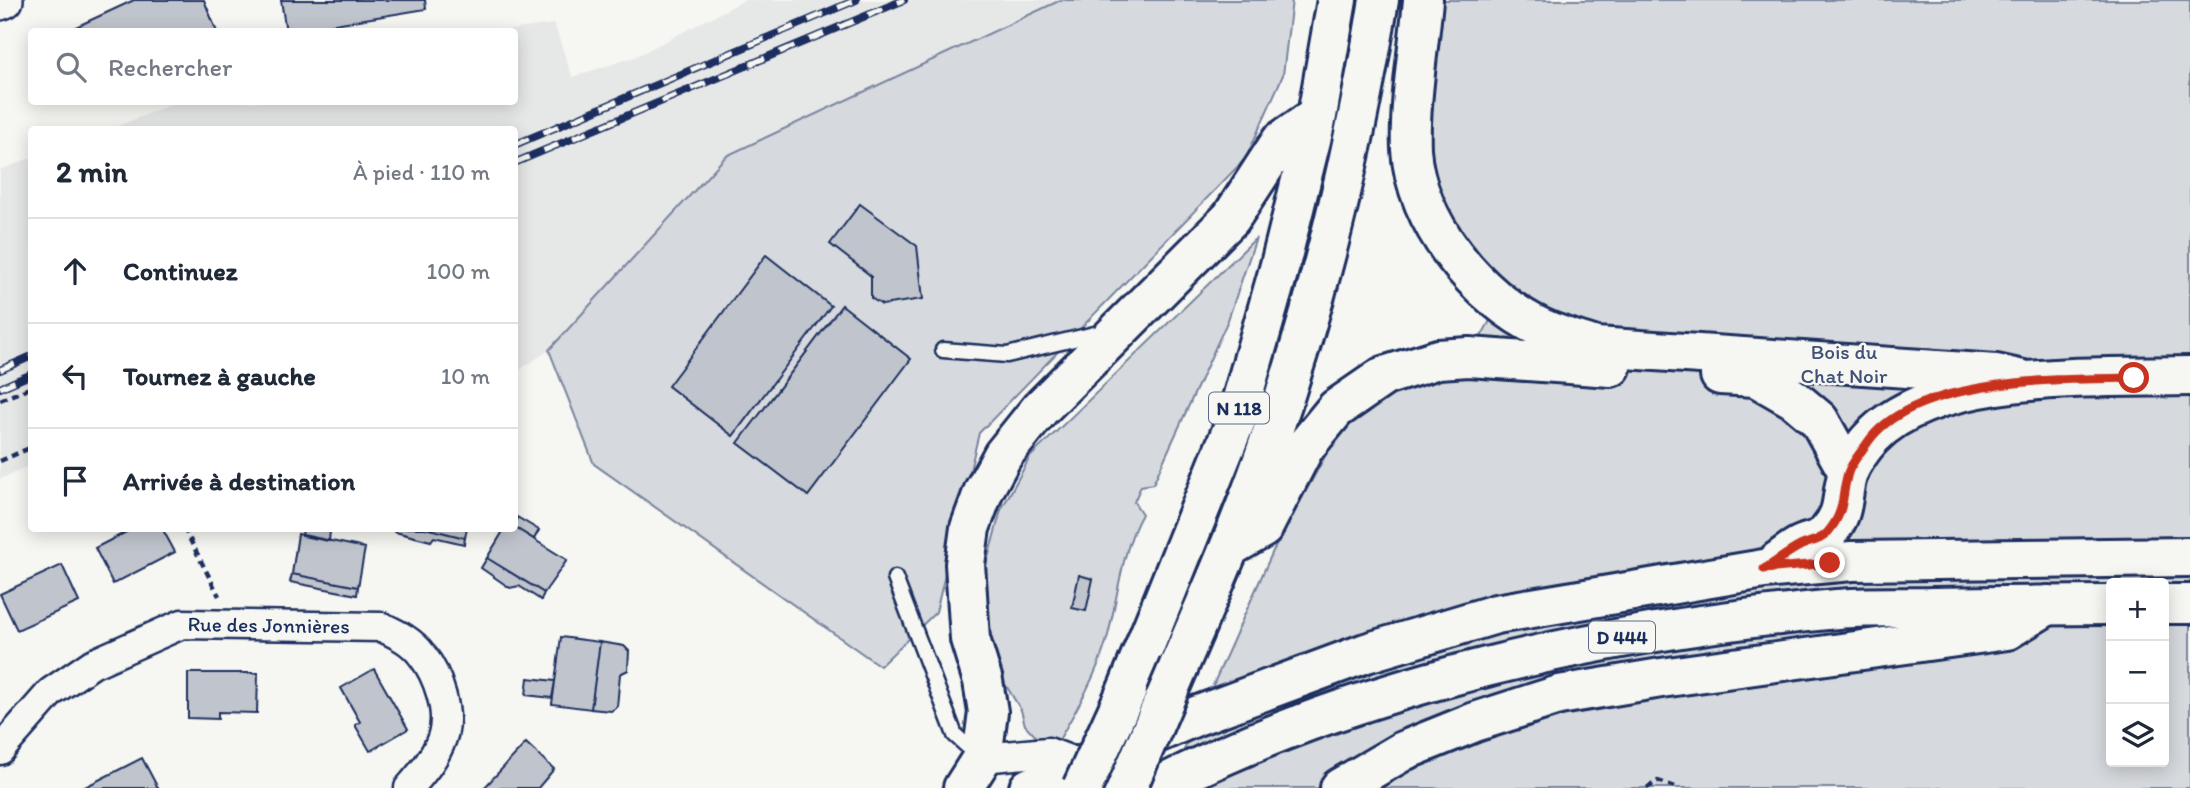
<!DOCTYPE html>
<html lang="fr">
<meta charset="utf-8">
<style>
:root{--surface:#fff;--page:#f6f6f7;--text:#1f2937;--muted:#747a83;--line:#e0e1e3}
body{margin:0;font-family:Itim,sans-serif;background:var(--page);color:var(--text)}
.controls{position:absolute;right:21px;bottom:21px;display:grid;overflow:hidden;border-radius:7px;box-shadow:0 4px 18px #0003}
.controls button{width:63px;height:63px;display:grid;place-items:center;padding:0;border:0;border-bottom:2px solid var(--line);background:var(--surface);color:var(--text);font:35px sans-serif}
.stop{position:absolute;width:21px;height:21px;margin:-16px;border:5px solid #c8321e;border-radius:50%;background:#fff}
.stop.end{background:#c8321e;border-color:#fff;box-shadow:0 2px 7px #0008}
.list{margin:0;padding:0;list-style:none}
h2{display:flex;justify-content:space-between;align-items:center;height:91px;margin:0;padding:0 28px;font-size:30px}
h2 small{font-size:23px;font-weight:400;color:var(--muted)}
.list li{display:grid;grid-template-columns:46px 1fr auto;gap:21px;align-items:center;box-sizing:border-box;height:105px;padding:0 28px;border-top:2px solid var(--line)}
.list b{display:block;font-size:26px;white-space:nowrap}
.list em{font-size:23px;font-style:normal;color:var(--muted)}
.icon{flex:none;width:38px;height:38px;fill:none;stroke:currentColor;stroke-width:2;stroke-linecap:round;stroke-linejoin:round}
.map{position:relative;flex:none;width:2190px;height:788px;overflow:hidden}
.search{position:absolute;background:var(--surface);box-shadow:0 4px 18px #0003;left:28px;top:28px;width:490px;height:77px;display:flex;align-items:center;gap:18px;box-sizing:border-box;padding:0 24px;border-radius:7px;color:var(--muted);font-size:26px}
.panel{position:absolute;background:var(--surface);box-shadow:0 4px 18px #0003;left:28px;top:126px;width:490px;height:406px;border-radius:7px}
.map>svg:first-child{display:block}
</style>
<div class="map">
<svg width="2190" height="788" viewBox="0 0 2190 788">
<rect width="100%" height="100%" fill="#f6f6f2"/>
<filter id="ink" filterUnits="userSpaceOnUse"><feTurbulence type="fractalNoise" baseFrequency=".0143" numOctaves="2"/><feDisplacementMap in="SourceGraphic" scale="14" xChannelSelector="R" yChannelSelector="G"/><feConvolveMatrix kernelMatrix="1 2 1 2 8 2 1 2 1" color-interpolation-filters="sRGB"/></filter>
<g filter="url(#ink)">
<path fill="#e6e7e7" d="M745 0H1061L726 156 549 350 515 373 514 130H108L177 102H514V32L502 31 554 24 572 77 635 57Z
M31 158V465L0 479V170Z"/>
<path fill="#d6d9dd" stroke="#78849e" stroke-width="2" fill-rule="evenodd" d="M1061 0H1292L1283 75 1246 158 979 433 936 612 880 666 594 464 549 350 726 156Z
M1439 0H2190V788H1167L1273 551 1345 420 1370 397 1463 369 1506 292 1450 229 1424 155ZM2111 583H2164V762H2111Z
M1256 238 1228 320 1153 484 1141 486 1134 502 1142 514C1121 551 1118 598 1107 639 1096 678 1075 712 1055 747L1039 740 1025 725 1021 710 1002 679 985 623V569L1001 510 1030 457Z"/>
<path fill="#c0c4cd" stroke="#1b2f5e" stroke-width="2" d="M134 0H204L217 32H65Z
M281 0H425L426 9 286 32Z
M860 204 917 246 923 299 882 305 871 298V276L830 244Z
M766 255 831 306 733 436 668 386Z
M842 305 911 359 808 496 738 443Z
M517 517 539 530 534 539 514 527Z
M514 527 567 560 544 593 487 558 505 528Z
M134 528H162L175 552 113 584 95 548Z
M303 528 330 531 329 541 302 536Z
M396 528H425L465 538 464 544 434 537 431 541 395 532Z
M425 528H467L465 538Z
M298 534 365 548 358 587 292 574Z
M487 558 544 593 541 600 519 586 510 588 481 568Z
M62 565 79 602 17 630 0 594Z
M292 574 358 587 357 595 290 582Z
M1079 575 1093 579 1086 611 1072 608Z
M561 637 600 642 591 709 552 704Z
M600 642 624 646 629 651 628 670 620 674 617 707 611 711 591 709Z
M374 669 408 729 370 751 355 725 360 722 341 688Z
M188 673H258L257 713 218 712V719L188 718Z
M528 678 555 681 552 698 526 695Z
M526 743 554 769 538 788H484Z
M142 758 158 788H83Z"/>
<g fill="none" stroke-linecap="round" stroke-linejoin="round">
<defs>
<path id="service" d="M943 350 1007 355 1103 332
M895 578 955 735 977 755"/>
<g id="minor">
<path id="s1" d="M0 750 51 692 92 664 182 624 382 627C397 634 412 641 422 655 438 675 451 713 442 738 435 758 423 772 409 788"/>
<path d="M982 758 1048 752 1080 764"/>
</g>
<path id="tertiary" d="M0 2 5 0"/>
<path id="primary" d="M1778 561C1785 556 1792 550 1800 546 1810 541 1821 541 1828 532 1847 511 1840 496 1848 473 1852 462 1864 445 1872 437 1936 369 2101 378 2190 376
M2164 604H2190
M963 788 982 758
M1029 788 1196 716 1366 653 1496 614 1764 569 1852 561 2190 557
M1156 788C1361 682 1609 630 1837 609 1868 606 1900 608 1932 607 1992 606 2051 605 2111 605"/>
<path id="trunk" d="M1423 0C1419 45 1409 106 1411 149 1415 221 1477 298 1541 328 1558 336 1578 341 1596 347L1996 374 2023 380
M1720 375 1756 377 1794 399 1819 420 1848 472
M1230 547 1263 528 1304 448 1336 409 1384 376 1438 359 1469 357 1611 367
M1179 666C1209 596 1240 526 1265 454 1317 307 1354 154 1379 0
M1127 690 1236 420 1279 269 1317 116 1337 0
M982 758 988 712 983 681 970 639 965 564 970 528 984 490 1003 455 1040 409 1231 218 1281 141 1317 116
M1340 788 1403 751 1475 722 1559 695 1661 678 2007 630 2048 605"/>
</defs>
<use href="#service" stroke="#1b2f5e" stroke-width="19"/>
<use href="#minor" stroke="#1b2f5e" stroke-width="33"/>
<use href="#tertiary" stroke="#1b2f5e" stroke-width="40"/>
<use href="#primary" stroke="#1b2f5e" stroke-width="44"/>
<use href="#trunk" stroke="#1b2f5e" stroke-width="44"/>
<path stroke="#1b2f5e" stroke-width="4.5" stroke-dasharray="7 5" stroke-linecap="butt" d="M0 400 32 387
M0 461 32 447
M184 528 219 596
M1647 788 1658 781 1678 788"/>
<use href="#service" stroke="#f6f6f2" stroke-width="14"/>
<use href="#minor" stroke="#f6f6f2" stroke-width="28"/>
<use href="#tertiary" stroke="#f6f6f2" stroke-width="35"/>
<use href="#primary" stroke="#f6f6f2" stroke-width="38"/>
<use href="#trunk" stroke="#f6f6f2" stroke-width="38"/>
<defs>
<path id="rail" d="M514 145 856 0
M514 163 904 0
M0 370 32 356
M0 388 32 374"/>
</defs>
<use href="#rail" stroke="#1b2f5e" stroke-width="8"/>
<use href="#rail" stroke="#f6f6f2" stroke-width="5" stroke-dasharray="16" stroke-linecap="butt"/>
<defs>
<path id="trunk-bridge" d="M1082 788 1127 690
M1127 788 1179 666"/>
</defs>
<use href="#trunk-bridge" stroke="#1b2f5e" stroke-width="44" stroke-linecap="butt"/>
<use href="#trunk-bridge" stroke="#f6f6f2" stroke-width="38"/>
</g>
</g>
<g fill="none" stroke-linecap="round" stroke-linejoin="round" filter="url(#ink)">
<path stroke="#c8321e" stroke-width="9" d="M1830 563 1764 569C1776 562 1788 552 1800 546 1810 541 1821 541 1828 532 1846 511 1841 496 1848 473 1851 463 1862 451 1868 442 1913 377 2063 379 2134 378"/>
</g>
<g text-anchor="middle" stroke-width="5" stroke-linejoin="round" paint-order="stroke">
<g fill="#f6f6f2" stroke="#5d6b8a" stroke-width="2">
<rect x="1209" y="392.5" width="60" height="31" rx="5"/>
<rect x="1589" y="621.5" width="66" height="31" rx="5"/>
</g>
<g font-size="19" font-weight="bold" fill="#1b2f5e">
<text x="1239" y="415">N 118</text>
<text x="1622" y="644">D 444</text>
</g>
<g font-size="21" fill="#405177" stroke="#f6f6f2">
<text x="1844" y="359">Bois du<tspan x="1844" dy="24">Chat Noir</tspan></text>
</g>
<g font-size="21" fill="#1b2f5e" stroke="#f6f6f2">
<text dy="7" stroke="none"><textPath href="#s1" startOffset="312">Rue des Jonnières</textPath></text>
</g>
</g>
</svg>
<div class="controls">
<button>+</button>
<button>−</button>
<button><svg class="icon" aria-label="layers" viewBox="0 0 24 24"><path d="M12 4l9 5-9 5-9-5zM3 14l9 5 9-5"/></svg></button>
</div>
<div class="stop" style="left:2134px;top:378px"></div>
<div class="stop end" style="left:1830px;top:563px"></div>
<div class="search"><svg class="icon" aria-label="search" viewBox="0 0 24 24"><circle cx="10" cy="10" r="6"/><path d="M15 15l6 6"/></svg>Rechercher</div>
<section class="panel">
<h2>2 min<small>À pied · 110 m</small></h2>
<ul class="list">
<li><svg class="icon" aria-label="ahead" viewBox="0 0 24 24"><path d="M12 20V5M6 11l6-6 6 6"/></svg><div><b>Continuez</b></div><em>100 m</em></li>
<li><svg class="icon" aria-label="left" viewBox="0 0 24 24"><path d="M17 20v-9H6M10 6l-5 5 5 5"/></svg><div><b>Tournez à gauche</b></div><em>10 m</em></li>
<li><svg class="icon" aria-label="arrive" viewBox="0 0 24 24"><path d="M6 21V4h12l-3 4 3 4H6"/></svg><div><b>Arrivée à destination</b></div></li>
</ul>
</section>
</div>
